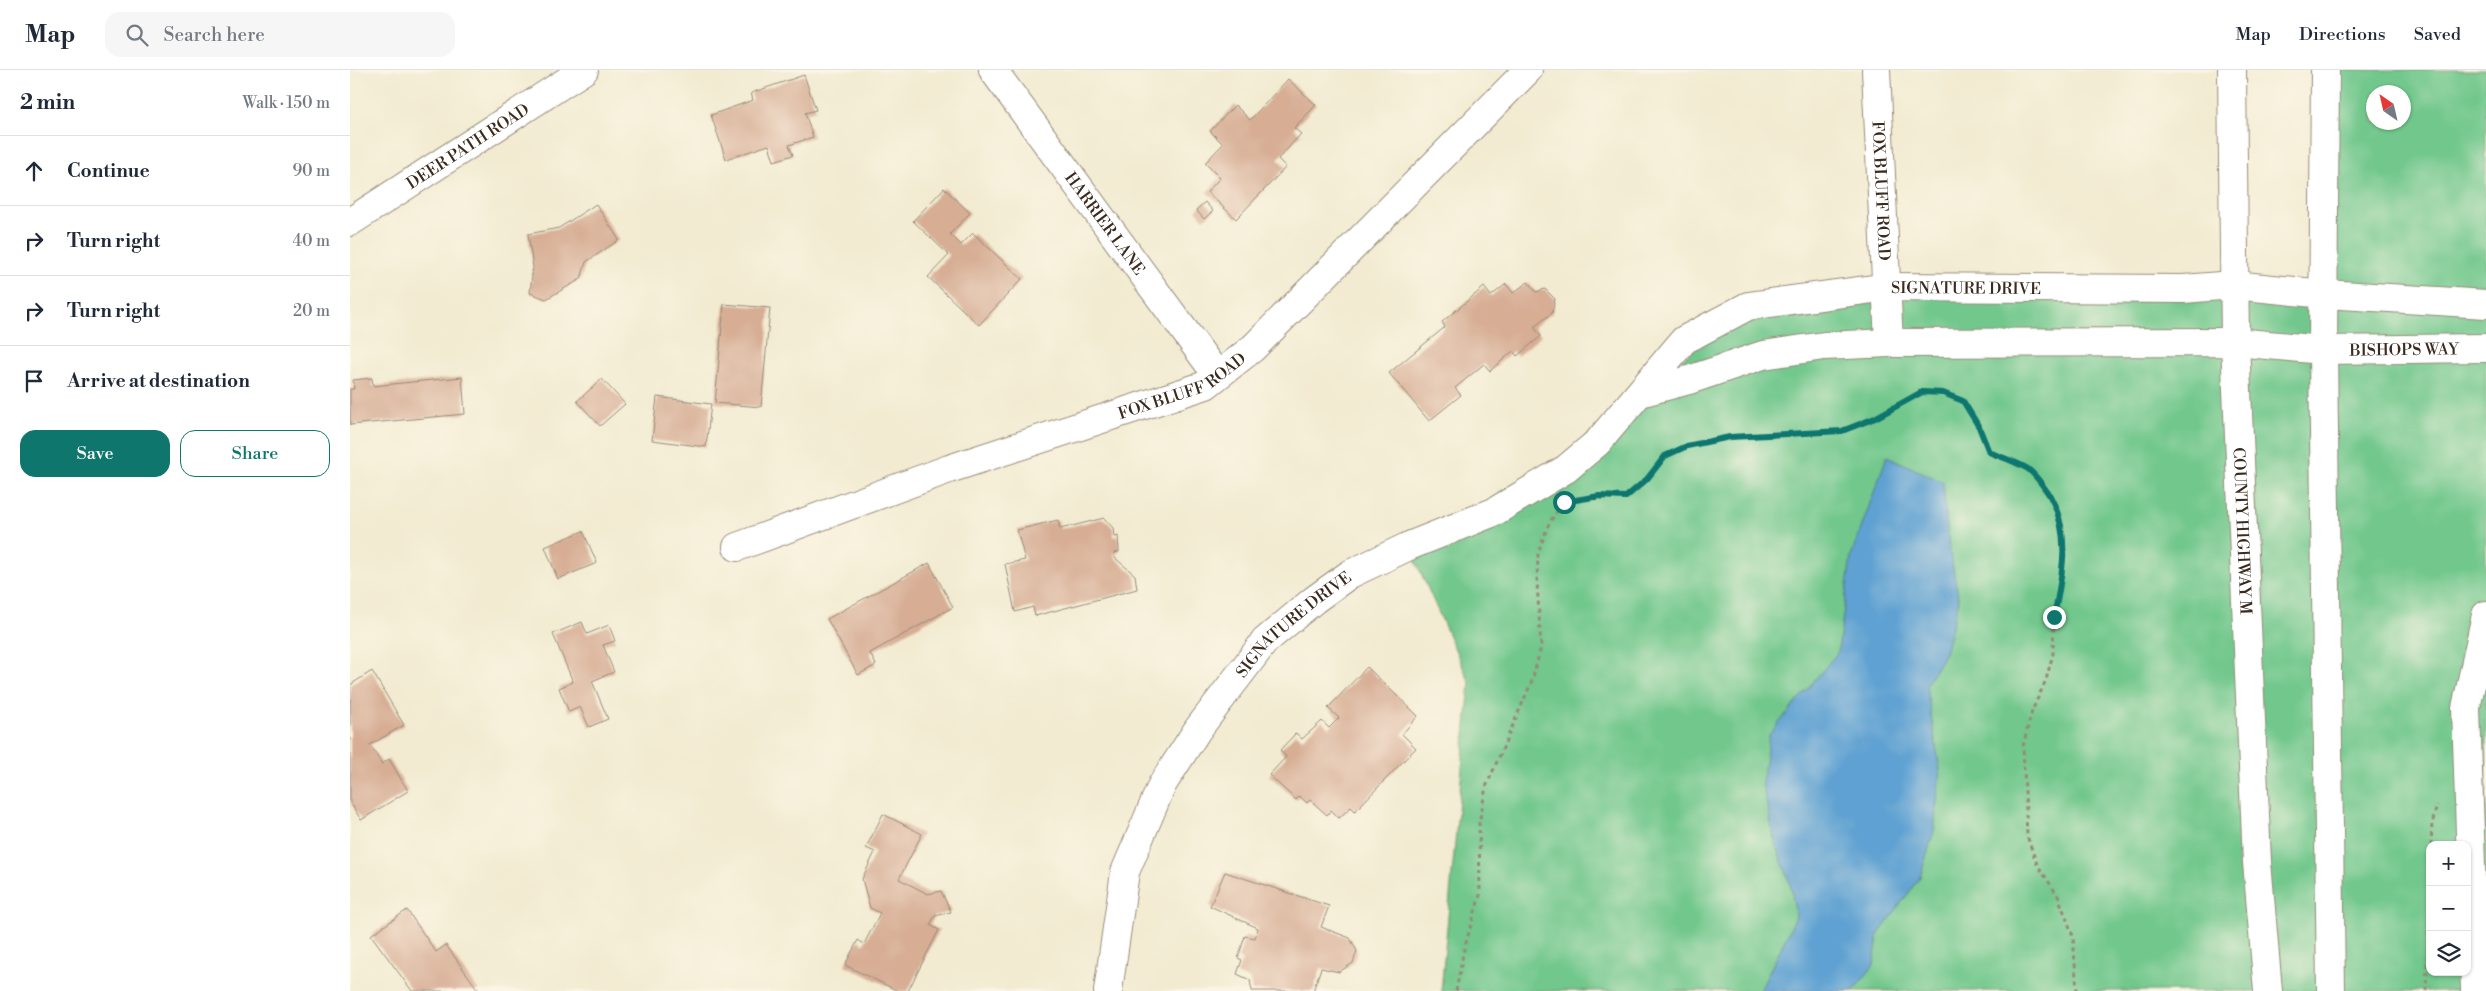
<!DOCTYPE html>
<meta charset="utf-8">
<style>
:root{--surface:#fff;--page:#f6f6f7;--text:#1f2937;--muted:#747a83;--line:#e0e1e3;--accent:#0f766e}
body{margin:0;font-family:"Libre Bodoni",serif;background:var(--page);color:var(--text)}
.controls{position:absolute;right:15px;bottom:15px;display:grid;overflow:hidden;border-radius:10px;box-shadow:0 1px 4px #0004}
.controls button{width:45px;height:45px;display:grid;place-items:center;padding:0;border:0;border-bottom:1px solid var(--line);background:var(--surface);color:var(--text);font:25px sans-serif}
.compass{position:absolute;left:2016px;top:15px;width:45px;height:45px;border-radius:50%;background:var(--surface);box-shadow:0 1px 4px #0004;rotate:326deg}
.stop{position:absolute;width:15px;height:15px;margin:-11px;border:4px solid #0f766e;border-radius:50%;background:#fff}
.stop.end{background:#0f766e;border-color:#fff;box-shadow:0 1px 5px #0008}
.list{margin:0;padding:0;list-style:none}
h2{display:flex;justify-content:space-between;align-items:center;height:65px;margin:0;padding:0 20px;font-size:21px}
h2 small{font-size:16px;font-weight:400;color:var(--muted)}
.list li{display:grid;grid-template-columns:32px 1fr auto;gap:15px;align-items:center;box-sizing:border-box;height:70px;padding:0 20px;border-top:1px solid var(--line)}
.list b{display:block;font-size:19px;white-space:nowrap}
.list em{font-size:16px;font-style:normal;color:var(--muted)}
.actions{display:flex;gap:10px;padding:15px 20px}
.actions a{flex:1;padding:11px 0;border:1px solid var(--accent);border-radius:15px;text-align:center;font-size:18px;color:var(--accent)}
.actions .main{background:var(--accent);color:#fff}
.icon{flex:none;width:28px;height:28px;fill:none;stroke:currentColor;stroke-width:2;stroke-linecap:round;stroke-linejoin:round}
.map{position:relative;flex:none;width:2136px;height:921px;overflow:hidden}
header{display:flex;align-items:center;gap:30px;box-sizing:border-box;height:70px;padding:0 25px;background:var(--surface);border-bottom:1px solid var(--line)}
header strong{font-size:24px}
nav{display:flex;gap:28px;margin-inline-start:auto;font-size:18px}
.search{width:350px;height:45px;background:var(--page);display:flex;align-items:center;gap:12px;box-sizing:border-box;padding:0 18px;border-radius:15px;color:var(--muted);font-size:19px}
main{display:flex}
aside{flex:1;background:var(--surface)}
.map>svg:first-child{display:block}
</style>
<header>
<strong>Map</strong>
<div class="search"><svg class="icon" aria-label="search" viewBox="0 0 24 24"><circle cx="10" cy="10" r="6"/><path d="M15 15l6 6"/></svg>Search here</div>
<nav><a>Map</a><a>Directions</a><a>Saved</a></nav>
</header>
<main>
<aside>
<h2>2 min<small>Walk · 150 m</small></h2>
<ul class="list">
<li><svg class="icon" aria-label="ahead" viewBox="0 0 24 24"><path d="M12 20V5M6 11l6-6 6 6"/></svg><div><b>Continue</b></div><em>90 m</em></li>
<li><svg class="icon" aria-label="right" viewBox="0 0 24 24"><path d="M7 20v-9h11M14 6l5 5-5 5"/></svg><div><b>Turn right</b></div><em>40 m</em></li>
<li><svg class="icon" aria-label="right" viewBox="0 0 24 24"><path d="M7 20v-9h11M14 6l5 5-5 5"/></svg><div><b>Turn right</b></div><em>20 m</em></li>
<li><svg class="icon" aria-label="arrive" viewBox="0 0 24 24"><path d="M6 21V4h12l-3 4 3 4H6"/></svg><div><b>Arrive at destination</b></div></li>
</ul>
<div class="actions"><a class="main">Save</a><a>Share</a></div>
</aside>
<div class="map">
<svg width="2136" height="921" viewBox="0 0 2136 921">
<rect width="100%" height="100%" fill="#fcf5e5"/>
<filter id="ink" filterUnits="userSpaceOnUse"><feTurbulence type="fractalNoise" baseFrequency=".02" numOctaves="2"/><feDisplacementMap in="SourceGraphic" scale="10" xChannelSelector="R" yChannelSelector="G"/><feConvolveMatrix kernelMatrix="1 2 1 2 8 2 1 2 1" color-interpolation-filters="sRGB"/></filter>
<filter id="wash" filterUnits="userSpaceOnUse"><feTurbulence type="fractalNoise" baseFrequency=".0096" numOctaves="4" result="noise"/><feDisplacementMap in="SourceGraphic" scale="20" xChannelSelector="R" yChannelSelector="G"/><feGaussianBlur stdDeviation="1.12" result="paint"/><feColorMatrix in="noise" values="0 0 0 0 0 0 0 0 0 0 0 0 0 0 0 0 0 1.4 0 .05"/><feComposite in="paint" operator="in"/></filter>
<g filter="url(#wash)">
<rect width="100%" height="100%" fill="#f2ebd1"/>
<path fill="#71c78c" stroke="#567855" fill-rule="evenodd" d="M1975 0H2136V921H1091L1120 613 1059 476 1144 442 1398 236 1538 217 1974 224ZM2024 22H2054V52H2024ZM2080 775H2117V902H2080Z"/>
<path fill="#5ea1d2" stroke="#4c6678" d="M1537 386 1593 412 1599 478 1609 530 1595 583 1576 615 1590 700 1584 761 1570 807 1528 865 1524 895 1503 921H1410L1446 847 1440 813 1426 776 1412 713 1419 665 1488 582 1501 487Z"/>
<g id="blocks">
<path fill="#d7ad94" d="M454 5 466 40 455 43 463 67 439 75 443 85 424 91 419 75 376 89 361 45 403 30 401 23Z
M938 9 966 35 944 58 951 64 928 89 936 97 886 149 857 122 870 108 855 93 873 74 860 61 885 35 900 50Z
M594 118 620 143 600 164 611 175 623 163 672 209 629 255 578 207 599 185 563 151Z
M855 132 863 141 854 149 846 140Z
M246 134 269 170 236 192 231 209 196 229 180 223 183 197 178 164 209 158Z
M1178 212 1186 222 1195 219 1205 229 1202 243 1184 257 1191 266 1167 286 1163 281 1140 301 1134 294 1105 318 1111 325 1079 351 1039 303 1095 257 1092 252 1134 217 1141 226 1156 214 1163 223Z
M374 234 420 238 411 337 365 333Z
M112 307 115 344 0 355V319H4L3 310 22 308 23 316Z
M252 309 275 334 250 356 227 331Z
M307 327 361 334 356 377 302 370Z
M754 448 763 458 764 467 768 466 769 482 764 483 765 488 785 505 787 519 685 546 683 537 665 542 655 494 675 490 667 460 708 450 710 459Z
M233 461 247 493 208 509 195 477Z
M579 493 603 537 520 583 526 595 508 605 477 549Z
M232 552 237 564 259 555 265 571 253 575 264 602 242 611 258 649 239 657 230 637 219 642 209 618 223 612 203 564Z
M1017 597 1068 646 1052 664 1066 678 1005 741 1001 737 989 748 981 740 977 745 960 730 957 733 949 726 946 730 919 705 936 687 930 680 946 663 952 669 972 651 979 658 989 648 978 638Z
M22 601 54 655 20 675 32 694 39 689 58 721 11 750 0 732V615Z
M533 744 572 764 549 809 578 824 591 821 601 842 585 846 580 855 589 860 558 921H548L495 895 508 870 514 874 530 843 520 838 512 809 525 782 516 778Z
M875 802 979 836 971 857 1000 868 1007 881 1003 893 989 902 971 898 963 921H902L900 910 887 904 892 890 888 888 895 866 905 868 908 858 860 836Z
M57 840 86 882 96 875 129 921H62L21 865Z"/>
</g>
</g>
<g filter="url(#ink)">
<use href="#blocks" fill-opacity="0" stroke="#968a78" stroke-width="1"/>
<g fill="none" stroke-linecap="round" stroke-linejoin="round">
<defs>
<g id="minor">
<path id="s1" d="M643 0 867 305"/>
<path id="s2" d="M1526 0 1539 273"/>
<path id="s3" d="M0 152 234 0"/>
<path id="s4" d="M1290 323 1339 310 1413 285 1474 276 1539 273 1885 272 1973 280 2136 278"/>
<path id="s5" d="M387 477 599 399 856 315 903 278 1178 0"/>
<path id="s6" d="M758 921 775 802 812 715 848 659 915 571 964 530 1000 504 1059 476 1144 442 1216 399 1248 372 1334 270 1398 236 1538 217 1833 219 1883 215 1975 224 2136 234"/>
<path d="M2125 921 2116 638 2136 545"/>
</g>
<g id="major">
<path id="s7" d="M1882 0 1885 272 1907 792 1918 921"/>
<path d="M1975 0 1973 280 1981 921"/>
</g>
</defs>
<use href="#minor" stroke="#968a78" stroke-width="30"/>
<use href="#major" stroke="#968a78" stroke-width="30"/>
<path stroke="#968a78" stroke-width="3" stroke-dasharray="4 4" stroke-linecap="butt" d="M1227 429 1276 427 1297 409 1315 386 1337 376 1380 367 1492 361 1525 349 1572 322 1593 323 1613 331 1629 357 1639 382 1678 399 1694 415 1710 445 1713 465 1712 502 1704 547 1703 584 1696 610 1682 641 1673 676 1677 766 1687 794 1708 826 1723 866 1727 921
M2081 775 2082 754 2087 735
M1106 921 1114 879 1130 825 1129 753 1136 717 1182 611 1191 577 1187 512 1188 483 1199 453 1208 440
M2076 921 2080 815"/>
<use href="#minor" stroke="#fff" stroke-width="28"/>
<use href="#major" stroke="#fff" stroke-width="28"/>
</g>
</g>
<g fill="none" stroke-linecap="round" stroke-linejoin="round" filter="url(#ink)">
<path stroke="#0f766e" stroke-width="6" d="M1214 432 1249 426 1276 427 1297 409 1315 386 1337 376 1380 367 1492 361 1525 348 1572 322 1593 323 1613 331 1629 357 1639 382C1651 387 1667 392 1678 399 1687 406 1694 417 1700 426 1722 466 1712 504 1704 547"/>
</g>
<g text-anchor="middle" stroke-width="4" stroke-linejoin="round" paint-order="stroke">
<g font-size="16" fill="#3b2a1e" stroke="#fcf5e5">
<text dy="6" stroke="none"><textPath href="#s3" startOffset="140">DEER PATH ROAD</textPath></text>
<text dy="6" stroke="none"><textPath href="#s2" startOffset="121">FOX BLUFF ROAD</textPath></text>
<text dy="6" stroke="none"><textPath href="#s1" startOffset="190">HARRIER LANE</textPath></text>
<text dy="6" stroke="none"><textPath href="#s6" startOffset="1208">SIGNATURE DRIVE</textPath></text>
<text dy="6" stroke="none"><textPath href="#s4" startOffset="771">BISHOPS WAY</textPath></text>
<text dy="6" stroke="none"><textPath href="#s5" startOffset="474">FOX BLUFF ROAD</textPath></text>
<text dy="6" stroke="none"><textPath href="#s7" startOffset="461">COUNTY HIGHWAY M</textPath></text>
<text dy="6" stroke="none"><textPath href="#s6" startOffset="424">SIGNATURE DRIVE</textPath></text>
</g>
</g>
</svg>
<div class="controls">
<button>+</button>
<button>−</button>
<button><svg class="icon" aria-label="layers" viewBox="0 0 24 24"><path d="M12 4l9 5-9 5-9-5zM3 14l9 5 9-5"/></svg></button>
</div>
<svg class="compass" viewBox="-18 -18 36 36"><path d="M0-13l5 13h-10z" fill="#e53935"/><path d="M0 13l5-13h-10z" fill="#747a83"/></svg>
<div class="stop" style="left:1214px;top:432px"></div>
<div class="stop end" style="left:1704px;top:547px"></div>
</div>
</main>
